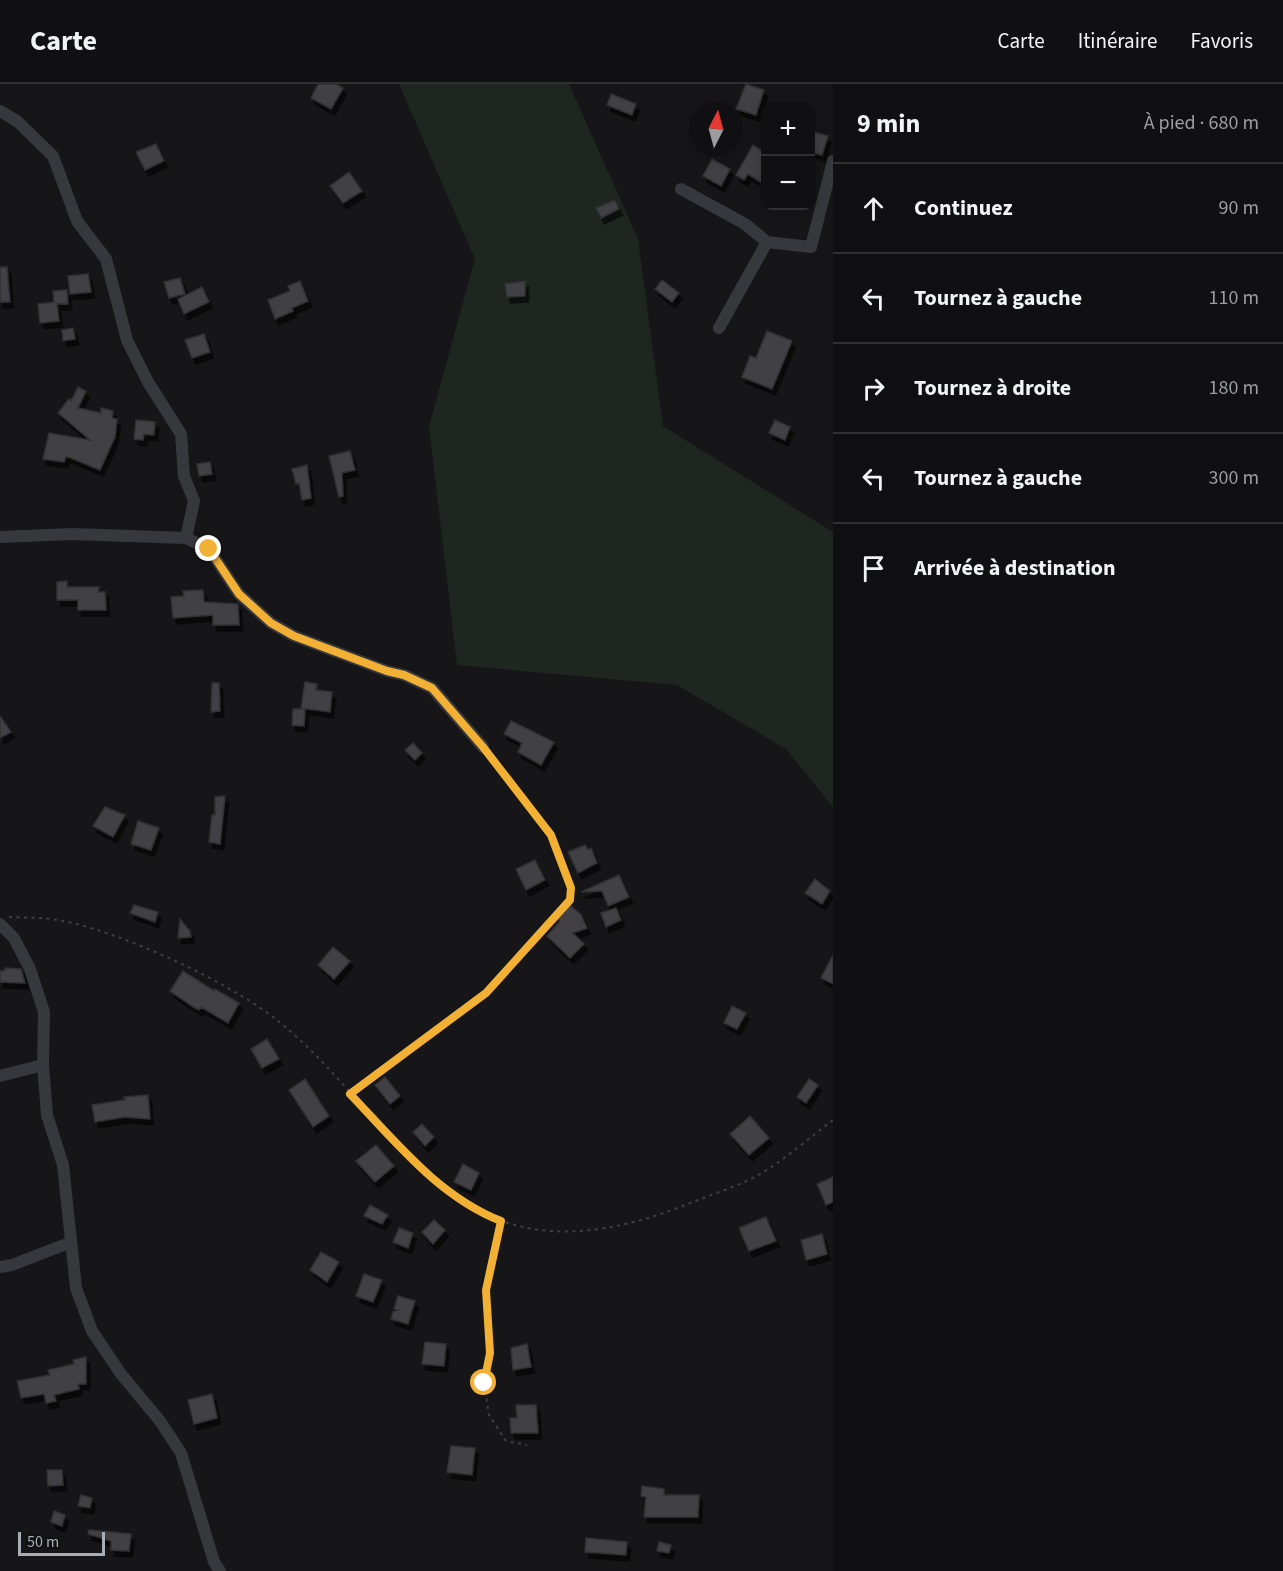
<!DOCTYPE html>
<html lang="fr">
<meta charset="utf-8">
<style>
:root{--surface:#101012;--page:#1e1e20;--text:#f1f3f6;--muted:#9c9d9f;--line:#303032}
body{margin:0;font-family:"Source Sans 3",sans-serif;background:var(--page);color:var(--text)}
.controls{position:absolute;right:18px;top:18px;display:grid;overflow:hidden;border-radius:12px;box-shadow:0 3px 15px #0003}
.controls button{width:54px;height:54px;display:grid;place-items:center;padding:0;border:0;border-bottom:2px solid var(--line);background:var(--surface);color:var(--text);font:30px sans-serif}
.compass{position:absolute;left:689px;top:18px;width:54px;height:54px;border-radius:50%;background:var(--surface);box-shadow:0 3px 15px #0003;rotate:6deg}
.scale{position:absolute;left:18px;bottom:15px;width:87px;box-sizing:border-box;padding-left:6px;border:3px solid #a8adb8;border-top:0;font-size:16px;line-height:21px;white-space:nowrap;color:#a8adb8;-webkit-text-stroke:4px #111113;paint-order:stroke}
.stop{position:absolute;width:18px;height:18px;margin:-14px;border:4px solid #f2b134;border-radius:50%;background:#fff}
.stop.end{background:#f2b134;border-color:#fff;box-shadow:0 2px 6px #0008}
.list{margin:0;padding:0;list-style:none}
h2{display:flex;justify-content:space-between;align-items:center;height:78px;margin:0;padding:0 24px;font-size:26px}
h2 small{font-size:20px;font-weight:400;color:var(--muted)}
.list li{display:grid;grid-template-columns:39px 1fr auto;gap:18px;align-items:center;box-sizing:border-box;height:90px;padding:0 24px;border-top:2px solid var(--line)}
.list b{display:block;font-size:22px;white-space:nowrap}
.list em{font-size:20px;font-style:normal;color:var(--muted)}
.icon{flex:none;width:33px;height:33px;fill:none;stroke:currentColor;stroke-width:2;stroke-linecap:round;stroke-linejoin:round}
.map{position:relative;flex:none;width:833px;height:1487px;overflow:hidden}
header{display:flex;align-items:center;gap:36px;box-sizing:border-box;height:84px;padding:0 30px;background:var(--surface);border-bottom:2px solid var(--line)}
header strong{font-size:28px}
nav{display:flex;gap:33px;margin-inline-start:auto;font-size:21px}
main{display:flex}
aside{flex:1;background:var(--surface)}
.map>svg:first-child{display:block}
</style>
<header>
<strong>Carte</strong>
<nav><a>Carte</a><a>Itinéraire</a><a>Favoris</a></nav>
</header>
<main>
<div class="map">
<svg width="833" height="1487" viewBox="0 0 833 1487">
<defs>
<filter id="shadow"><feDropShadow dx="3.5" dy="6" stdDeviation="0" flood-color="#0009"/></filter>
</defs>
<rect width="100%" height="100%" fill="#161618"/>
<path fill="#1e261f" d="M399 0H569L638 155 663 342 833 448V723L786 665 677 601 457 581 429 342 475 175Z"/>
<path fill="#404145" stroke="#303034" stroke-width="1.5" filter="url(#shadow)" d="M318 0H336L343 4 331 25 311 14Z
M746 0 764 6 756 31 736 25Z
M611 10 636 20 632 31 607 21Z
M810 47 828 52 822 71 810 68Z
M156 60 164 77 145 86 136 68Z
M753 61 765 69V101L748 90 744 96 736 91Z
M712 75 730 85 721 102 703 92Z
M349 88 362 107 343 119 330 102Z
M615 116 619 125 601 134 596 124Z
M0 183H7L10 218H0Z
M88 190 91 208 70 210 68 192Z
M180 194 185 210 169 214 164 198Z
M662 196 679 209 672 218 655 205Z
M300 197 308 217 292 224 293 227 275 235 268 216 290 207 288 202Z
M525 197V212L507 213 505 200Z
M202 203 209 218 184 230 178 215Z
M67 206 68 220H57L59 237 40 239 38 220 54 218 53 207Z
M73 244 75 255 63 257 62 246Z
M767 247 792 257 772 305 742 293 750 272 756 274Z
M204 250 210 268 192 274 185 256Z
M78 303 86 307 78 324 101 329V324L113 327 112 334 117 335 115 353 100 386 66 372 64 378 43 375 49 349 90 356 58 329 69 315 71 317Z
M136 336 155 338 154 351 144 350 143 356 134 355Z
M775 336 790 343 785 356 769 349Z
M350 367 355 386 342 389 343 412 339 413 329 372Z
M210 378 212 390 199 392 197 380Z
M307 381 311 414 302 416 299 399 296 400 292 385Z
M67 497V503H99L98 508H105L106 526H78V516H57V498Z
M203 506 204 518 238 520 239 541H213V531L173 534 171 513 184 512 183 507Z
M305 598 317 600 316 606 332 608 330 628 301 624Z
M212 599H219L220 627 211 628Z
M293 625H305L304 642 292 641Z
M0 632 11 648 0 654Z
M511 637 554 658 541 681 518 668 522 659 504 650Z
M413 659 422 669 415 676 405 666Z
M225 712 223 732 220 760 209 758 212 731H215V713Z
M105 723 125 731 113 753 93 742Z
M138 737 159 744 151 766 131 760Z
M585 761 588 766 591 764 597 779 578 789 568 768Z
M535 776 545 796 526 806 516 785Z
M619 791 629 813 608 822 602 807 581 808Z
M815 795 830 807 822 820 805 809Z
M569 820 581 831 587 844 573 849 584 860 570 874 547 852 560 837 557 834Z
M134 821 158 828 155 838 130 829Z
M616 824 621 836 606 843 601 829Z
M180 835 190 847 191 853 178 854Z
M333 863 350 877 334 895 318 881Z
M833 871V900L821 894Z
M5 884 21 885 25 899 0 898V887H5Z
M183 887 214 907 215 905 239 919 228 939 201 923 199 926 192 922 170 907Z
M732 922 746 929 737 945 724 939Z
M267 955 279 975 262 984 251 965Z
M385 993 400 1012 390 1020 375 1001Z
M305 995 329 1032 313 1043 289 1006Z
M809 995 818 1001 806 1019 797 1013Z
M148 1011 150 1035 125 1033 95 1038 92 1021 125 1016 124 1013Z
M750 1032 769 1054 749 1071 730 1050Z
M422 1040 434 1053 425 1062 413 1048Z
M376 1061 394 1082 375 1098 356 1077Z
M463 1080 479 1089 471 1106 454 1098Z
M833 1093V1118L826 1121 817 1100Z
M370 1121 388 1131 382 1140 364 1132Z
M766 1133 776 1157 749 1167 739 1144Z
M434 1136 445 1146 433 1160 422 1148Z
M399 1144 413 1149 408 1164 393 1158Z
M822 1150 827 1170 806 1176 801 1156Z
M321 1168 339 1178 327 1198 310 1186Z
M364 1190 382 1196 373 1218 356 1212Z
M398 1212 415 1217 408 1240 391 1235 393 1228 398 1226 394 1225Z
M425 1258 446 1260 444 1282 422 1280Z
M527 1260 531 1283 513 1286 511 1264Z
M86 1273V1300H78L79 1305 54 1311 56 1317 46 1319 44 1310 21 1314 17 1297 50 1291 48 1286 74 1280 73 1276Z
M212 1310 217 1334 194 1340 188 1316Z
M516 1321H536L538 1349H511L510 1334H517Z
M451 1362 475 1364 472 1391 447 1388Z
M47 1386H62L63 1401 48 1402Z
M642 1402 664 1405V1411H699L698 1433H644L646 1413 641 1412Z
M81 1411 92 1414 90 1424 78 1422Z
M54 1427 65 1431 62 1442 51 1438Z
M89 1446 131 1450 129 1467 111 1466V1457L88 1450Z
M586 1454 627 1458 626 1471 585 1468Z
M659 1458 671 1461 669 1469 657 1467Z"/>
<g fill="none" stroke-linecap="round" stroke-linejoin="round">
<path stroke="#3d3f44" stroke-width="2" stroke-dasharray="3 4.5" stroke-linecap="butt" d="M9 833C25 834 41 833 57 836 116 845 232 899 278 937 332 980 372 1039 422 1086 505 1166 594 1158 693 1118 715 1109 739 1102 760 1090 786 1075 809 1054 833 1036
M350 1010 486 909 570 816C575 769 518 708 490 673
M501 1137 486 1206 490 1269 484 1299 489 1331 506 1357 527 1361"/>
<path stroke="#37383d" stroke-width="12" d="M0 27 17 37 53 72 77 137 106 175 127 256 148 298 181 350 184 392 194 417 186 454
M681 105 745 140 767 158 811 163 833 77
M719 244 767 158
M0 453 72 450 186 454 209 465 239 510 271 539 294 552 387 587 404 591 432 604 483 663
M0 840 14 854 30 885 44 928 43 981 47 1031 63 1081 76 1204 92 1247 121 1290 160 1337 181 1369 214 1478 220 1487
M0 992 43 981
M0 1183 12 1181 69 1159"/>
</g>
<g fill="none" stroke-linecap="round" stroke-linejoin="round">
<path stroke="#f2b134" stroke-width="8" d="M209 465 239 510 271 539 294 552 387 587 404 591 432 604 483 663 551 751 571 804 570 816 486 909 350 1010C396 1058 438 1112 501 1137L486 1206 490 1269 484 1299"/>
</g>
</svg>
<div class="controls">
<button>+</button>
<button>−</button>
</div>
<svg class="compass" viewBox="-18 -18 36 36"><path d="M0-13l5 13h-10z" fill="#e53935"/><path d="M0 13l5-13h-10z" fill="#9c9d9f"/></svg>
<div class="scale">50 m</div>
<div class="stop" style="left:484px;top:1299px"></div>
<div class="stop end" style="left:209px;top:465px"></div>
</div>
<aside>
<h2>9 min<small>À pied · 680 m</small></h2>
<ul class="list">
<li><svg class="icon" aria-label="ahead" viewBox="0 0 24 24"><path d="M12 20V5M6 11l6-6 6 6"/></svg><div><b>Continuez</b></div><em>90 m</em></li>
<li><svg class="icon" aria-label="left" viewBox="0 0 24 24"><path d="M17 20v-9H6M10 6l-5 5 5 5"/></svg><div><b>Tournez à gauche</b></div><em>110 m</em></li>
<li><svg class="icon" aria-label="right" viewBox="0 0 24 24"><path d="M7 20v-9h11M14 6l5 5-5 5"/></svg><div><b>Tournez à droite</b></div><em>180 m</em></li>
<li><svg class="icon" aria-label="left" viewBox="0 0 24 24"><path d="M17 20v-9H6M10 6l-5 5 5 5"/></svg><div><b>Tournez à gauche</b></div><em>300 m</em></li>
<li><svg class="icon" aria-label="arrive" viewBox="0 0 24 24"><path d="M6 21V4h12l-3 4 3 4H6"/></svg><div><b>Arrivée à destination</b></div></li>
</ul>
</aside>
</main>
